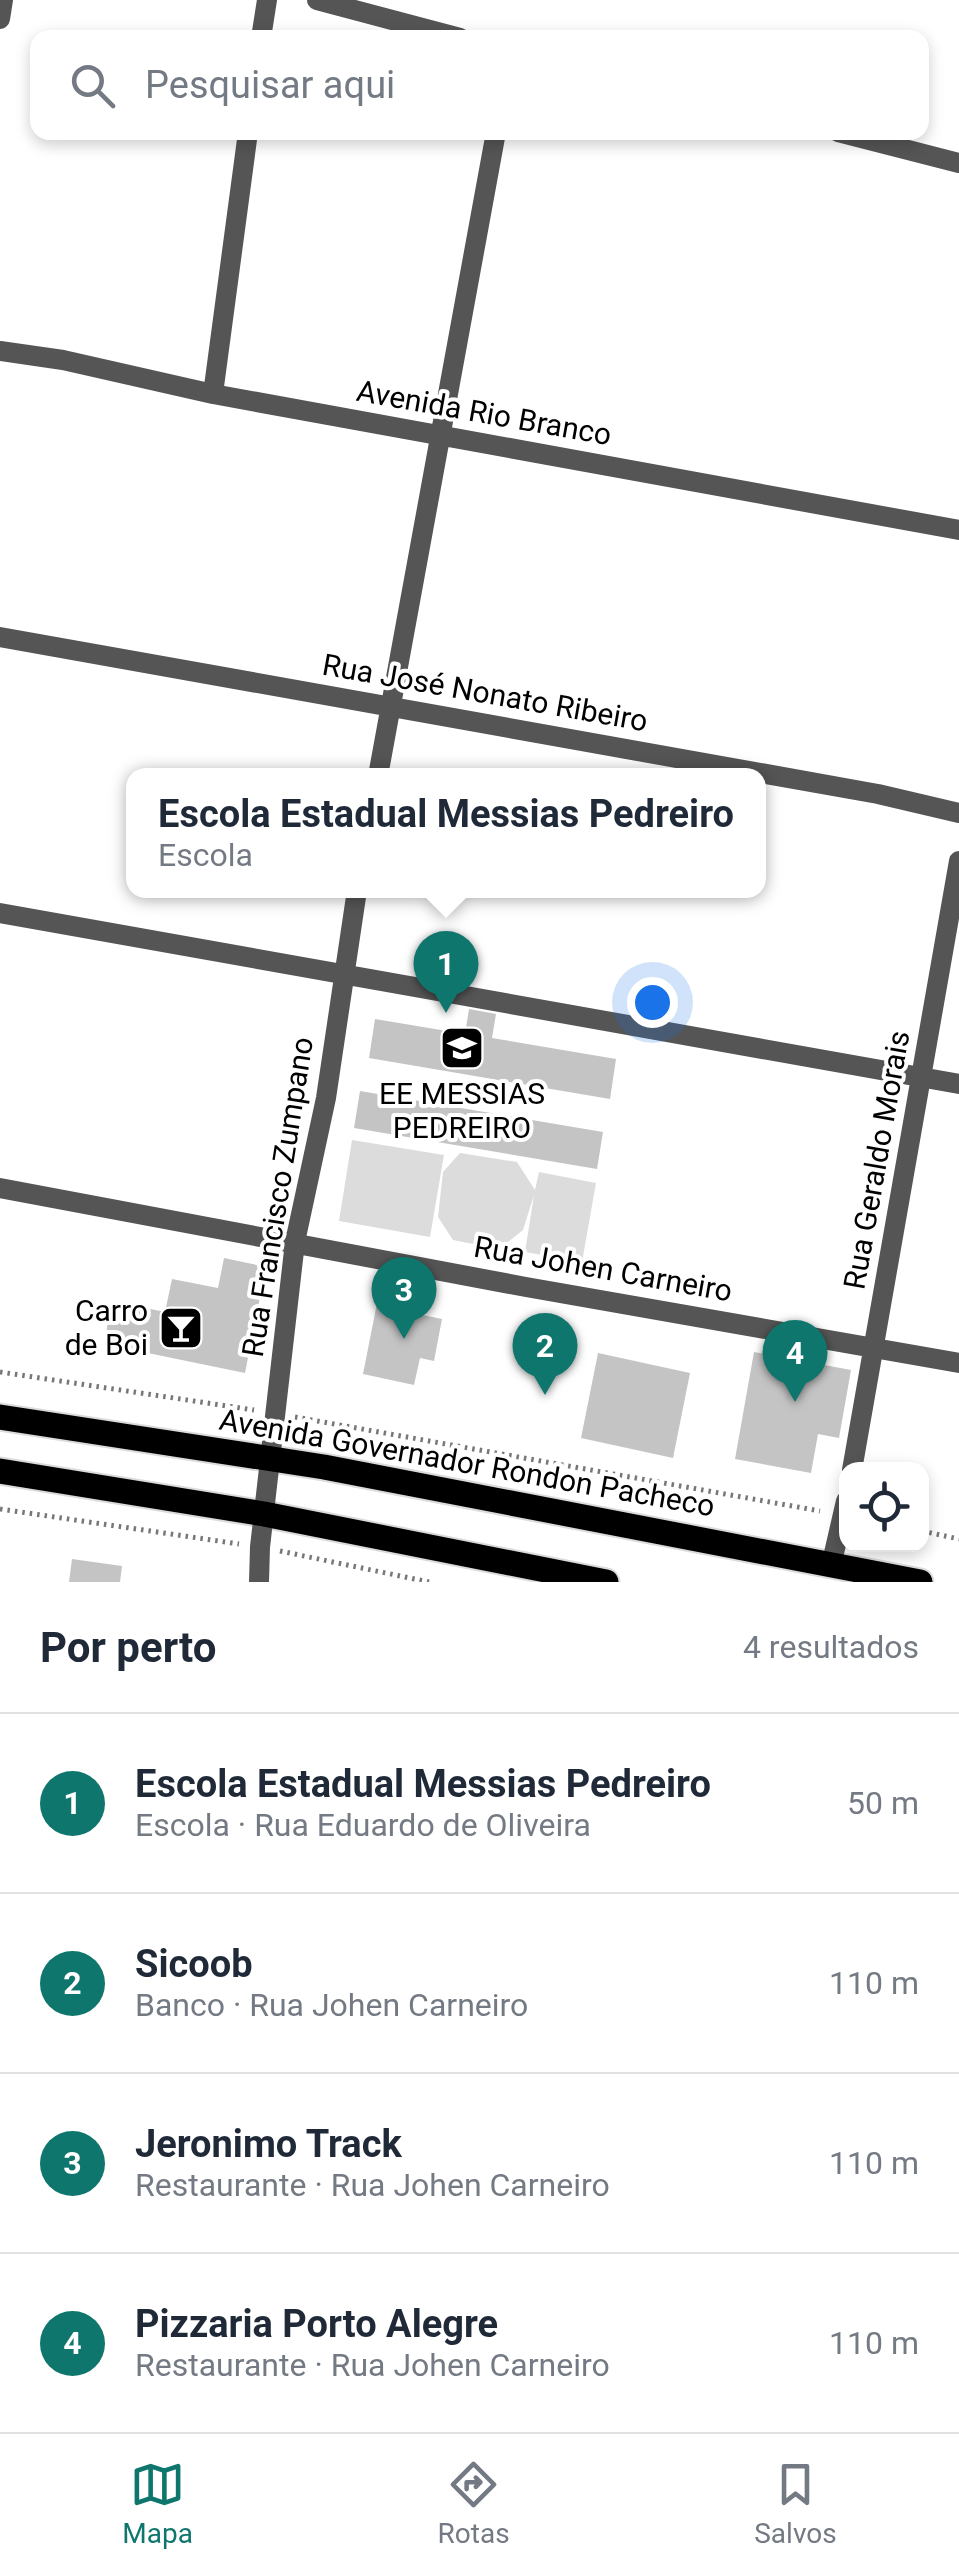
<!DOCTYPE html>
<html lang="pt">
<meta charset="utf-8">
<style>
:root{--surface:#fff;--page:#f6f6f7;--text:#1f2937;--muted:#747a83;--line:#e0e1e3;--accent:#0f766e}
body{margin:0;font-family:Roboto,sans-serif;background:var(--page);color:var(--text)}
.controls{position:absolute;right:30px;bottom:30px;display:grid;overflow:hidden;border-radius:20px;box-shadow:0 5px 15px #0003}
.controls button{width:90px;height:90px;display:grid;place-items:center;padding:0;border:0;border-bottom:2px solid var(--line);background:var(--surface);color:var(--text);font:50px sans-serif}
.you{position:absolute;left:652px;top:1002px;width:35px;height:35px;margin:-25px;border:8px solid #fff;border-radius:50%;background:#1a73e8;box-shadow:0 0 0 15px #1a73e833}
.badge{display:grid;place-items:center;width:65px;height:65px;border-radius:50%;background:var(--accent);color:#fff;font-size:32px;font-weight:700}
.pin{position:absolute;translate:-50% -82px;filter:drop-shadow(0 2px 5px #0008)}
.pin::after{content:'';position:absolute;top:52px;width:35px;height:30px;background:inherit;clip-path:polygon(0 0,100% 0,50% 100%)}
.popup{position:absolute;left:126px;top:768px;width:640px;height:130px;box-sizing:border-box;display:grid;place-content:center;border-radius:20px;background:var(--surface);filter:drop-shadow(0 2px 8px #0005);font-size:32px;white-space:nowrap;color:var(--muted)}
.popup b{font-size:38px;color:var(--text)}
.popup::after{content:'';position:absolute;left:50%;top:100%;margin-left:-20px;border:20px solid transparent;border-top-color:var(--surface)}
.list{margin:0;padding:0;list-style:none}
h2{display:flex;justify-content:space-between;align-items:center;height:130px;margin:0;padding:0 40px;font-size:42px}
h2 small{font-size:32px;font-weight:400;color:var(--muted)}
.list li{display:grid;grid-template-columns:65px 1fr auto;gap:30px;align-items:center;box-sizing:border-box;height:180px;padding:0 40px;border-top:2px solid var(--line)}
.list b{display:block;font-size:38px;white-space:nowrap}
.list p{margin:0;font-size:32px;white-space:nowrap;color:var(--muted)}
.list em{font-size:32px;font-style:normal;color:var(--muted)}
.icon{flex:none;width:55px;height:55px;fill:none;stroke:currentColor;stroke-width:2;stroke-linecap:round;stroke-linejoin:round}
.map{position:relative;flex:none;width:959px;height:1582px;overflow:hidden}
.search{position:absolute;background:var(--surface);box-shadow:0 5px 15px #0003;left:30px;right:30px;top:30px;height:110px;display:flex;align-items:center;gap:25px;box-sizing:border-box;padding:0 35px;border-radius:20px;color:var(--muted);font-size:38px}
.sheet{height:850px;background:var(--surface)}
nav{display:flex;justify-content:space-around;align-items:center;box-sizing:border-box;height:140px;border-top:2px solid var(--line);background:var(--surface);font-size:28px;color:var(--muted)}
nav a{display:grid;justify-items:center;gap:5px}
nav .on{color:var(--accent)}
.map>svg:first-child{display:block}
</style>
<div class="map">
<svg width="959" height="1582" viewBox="0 0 959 1582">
<rect width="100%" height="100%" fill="#fff"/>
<path fill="#dcdcdc" d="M352 1140 444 1155 430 1237 339 1221Z
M460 1153 517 1162 535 1190 539 1172 596 1183 582 1262 525 1252 534 1195 523 1230 499 1249 453 1240 438 1217 443 1172Z"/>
<path fill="#c4c4c4" d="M469 1009 496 1014 492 1038 616 1059 610 1099 369 1058 375 1019 465 1034Z
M360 1091 603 1132 597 1169 354 1128Z
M224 1258 266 1267 245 1373 104 1344 112 1301 165 1312 172 1279 218 1288Z
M379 1293 421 1302 418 1314 442 1319 434 1361 420 1358 414 1385 363 1374Z
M754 1352 851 1370 839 1438 818 1434 811 1473 735 1459Z
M598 1353 690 1373 673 1458 581 1438Z
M72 1559 122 1566 120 1582H69Z"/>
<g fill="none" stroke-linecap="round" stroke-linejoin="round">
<defs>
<path id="primary" d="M0 1417 324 1467 920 1582
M0 1471 264 1514 606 1582"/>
</defs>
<use href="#primary" stroke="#dbdbdb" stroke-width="29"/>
<path stroke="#777" stroke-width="5" stroke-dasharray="2.5 5" stroke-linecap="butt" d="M0 1372 254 1410
M295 1417 820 1511
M0 1509 239 1544
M922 1531 959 1539
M280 1551 429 1582"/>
<path stroke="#555" stroke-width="20" d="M317 0 460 38
M0 19 3 0
M261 38 267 0
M838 132 959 163
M0 351 63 360 213 394 959 530
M213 394 248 132
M0 637 878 794 959 813
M378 776 496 132
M0 913 959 1084
M0 1188 526 1287 959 1363
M852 1470 959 861
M831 1566 846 1501
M259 1582 260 1547 295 1242 326 1098 357 890"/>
<use href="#primary" stroke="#000" stroke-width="25"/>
</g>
<defs>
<symbol id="school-square" viewBox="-11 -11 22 22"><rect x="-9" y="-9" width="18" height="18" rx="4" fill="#000" stroke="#fff"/><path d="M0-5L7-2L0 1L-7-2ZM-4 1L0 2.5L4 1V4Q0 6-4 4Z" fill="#fff"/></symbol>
<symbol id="bar-square" viewBox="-11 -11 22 22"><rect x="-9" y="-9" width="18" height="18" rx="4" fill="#000" stroke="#fff"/><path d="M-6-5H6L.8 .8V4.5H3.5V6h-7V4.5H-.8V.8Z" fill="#fff"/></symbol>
</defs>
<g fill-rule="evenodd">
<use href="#school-square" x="437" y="1023" width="50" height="50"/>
<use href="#bar-square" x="156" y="1303" width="50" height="50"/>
</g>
<g text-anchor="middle" stroke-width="8" stroke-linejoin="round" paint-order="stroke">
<g font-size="30" fill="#000" stroke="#fff">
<text transform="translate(484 413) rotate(10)" y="10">Avenida Rio Branco</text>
<text transform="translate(485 693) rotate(10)" y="10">Rua José Nonato Ribeiro</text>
<text transform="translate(877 1160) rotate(-80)" y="10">Rua Geraldo Morais</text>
<text transform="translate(278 1197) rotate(-81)" y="10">Rua Francisco Zumpano</text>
<text transform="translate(603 1269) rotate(10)" y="10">Rua Johen Carneiro</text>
<text transform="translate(467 1463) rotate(10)" y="10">Avenida Governador Rondon Pacheco</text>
</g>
<g font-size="30" fill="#000" stroke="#fff">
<text x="462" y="1104">EE MESSIAS<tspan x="462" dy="34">PEDREIRO</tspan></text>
<text x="148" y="1321" text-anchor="end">Carro<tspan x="148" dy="34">de Boi</tspan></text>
</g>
</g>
</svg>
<div class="controls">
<button><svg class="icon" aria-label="locate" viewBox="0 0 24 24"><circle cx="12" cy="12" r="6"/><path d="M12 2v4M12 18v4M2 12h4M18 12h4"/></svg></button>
</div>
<div class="you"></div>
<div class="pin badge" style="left:446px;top:1013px">1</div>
<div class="popup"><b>Escola Estadual Messias Pedreiro</b>Escola</div>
<div class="pin badge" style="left:545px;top:1395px">2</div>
<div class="pin badge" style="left:404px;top:1339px">3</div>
<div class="pin badge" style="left:795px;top:1402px">4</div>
<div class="search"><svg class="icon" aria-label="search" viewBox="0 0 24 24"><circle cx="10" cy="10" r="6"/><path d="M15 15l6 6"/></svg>Pesquisar aqui</div>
</div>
<section class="sheet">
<h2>Por perto<small>4 resultados</small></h2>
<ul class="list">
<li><span class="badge">1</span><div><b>Escola Estadual Messias Pedreiro</b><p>Escola · Rua Eduardo de Oliveira</p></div><em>50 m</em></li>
<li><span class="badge">2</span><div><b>Sicoob</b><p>Banco · Rua Johen Carneiro</p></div><em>110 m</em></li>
<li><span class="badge">3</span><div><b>Jeronimo Track</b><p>Restaurante · Rua Johen Carneiro</p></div><em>110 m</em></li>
<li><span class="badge">4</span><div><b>Pizzaria Porto Alegre</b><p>Restaurante · Rua Johen Carneiro</p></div><em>110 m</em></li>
</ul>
</section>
<nav>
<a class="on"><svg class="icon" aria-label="map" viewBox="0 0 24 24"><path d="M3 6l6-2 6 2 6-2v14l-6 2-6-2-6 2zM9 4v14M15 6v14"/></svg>Mapa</a>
<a><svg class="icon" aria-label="directions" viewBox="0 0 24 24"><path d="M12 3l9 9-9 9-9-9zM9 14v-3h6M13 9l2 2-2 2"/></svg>Rotas</a>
<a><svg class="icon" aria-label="saved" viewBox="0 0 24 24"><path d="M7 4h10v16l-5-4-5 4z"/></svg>Salvos</a>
</nav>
